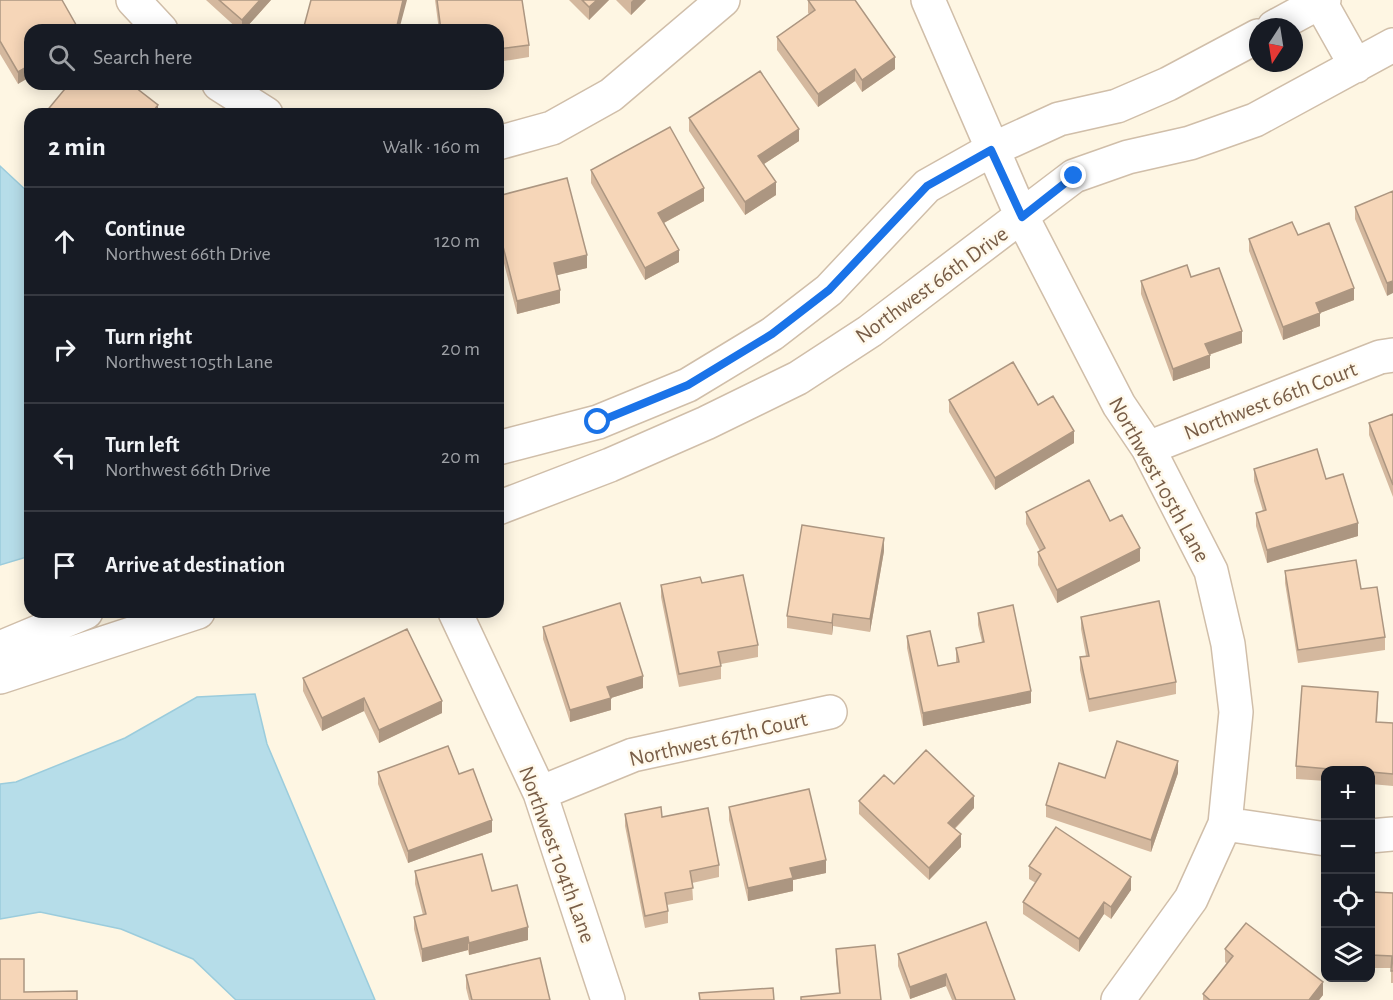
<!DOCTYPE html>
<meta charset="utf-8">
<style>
:root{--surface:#171b24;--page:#20242c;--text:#f1f3f6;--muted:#9ea1a6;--line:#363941}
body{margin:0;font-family:"Alegreya Sans",sans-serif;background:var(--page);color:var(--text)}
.controls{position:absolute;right:18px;bottom:18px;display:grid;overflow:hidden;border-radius:12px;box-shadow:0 3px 15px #0003}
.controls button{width:54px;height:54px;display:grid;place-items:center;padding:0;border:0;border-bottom:2px solid var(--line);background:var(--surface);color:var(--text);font:30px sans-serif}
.compass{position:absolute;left:1249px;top:18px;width:54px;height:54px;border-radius:50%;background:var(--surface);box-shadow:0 3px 15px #0003;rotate:192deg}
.stop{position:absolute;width:18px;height:18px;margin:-14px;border:4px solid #1a73e8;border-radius:50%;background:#fff}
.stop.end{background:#1a73e8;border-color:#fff;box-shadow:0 2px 6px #0008}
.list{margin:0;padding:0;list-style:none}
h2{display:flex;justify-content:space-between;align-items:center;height:78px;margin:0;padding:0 24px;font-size:26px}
h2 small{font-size:20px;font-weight:400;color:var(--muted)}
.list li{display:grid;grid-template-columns:39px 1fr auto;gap:18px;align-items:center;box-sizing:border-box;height:108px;padding:0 24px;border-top:2px solid var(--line)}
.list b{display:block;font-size:22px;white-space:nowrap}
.list p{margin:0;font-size:20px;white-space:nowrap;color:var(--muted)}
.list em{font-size:20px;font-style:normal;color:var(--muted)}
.icon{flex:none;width:33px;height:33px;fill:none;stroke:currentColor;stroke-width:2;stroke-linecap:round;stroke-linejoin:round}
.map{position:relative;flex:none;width:1393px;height:1000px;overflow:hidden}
.search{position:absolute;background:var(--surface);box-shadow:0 3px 15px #0003;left:24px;top:24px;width:480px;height:66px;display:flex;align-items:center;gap:15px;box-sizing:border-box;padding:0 21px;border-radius:18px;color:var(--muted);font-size:22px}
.panel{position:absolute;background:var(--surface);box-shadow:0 3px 15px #0003;left:24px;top:108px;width:480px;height:510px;border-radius:18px}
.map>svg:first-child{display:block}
</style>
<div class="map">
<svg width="1393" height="1000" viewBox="0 0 1393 1000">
<rect width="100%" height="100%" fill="#fef6e3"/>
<path fill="#b6dde9" stroke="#9bccdc" stroke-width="1.5" d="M0 166 30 194V556L0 565Z
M255 694 267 744 375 1000H236L193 959 121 929 40 912 0 919V784L16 782 125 738 197 697Z"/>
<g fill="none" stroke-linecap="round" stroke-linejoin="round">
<defs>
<path id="minor" d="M133 0 161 30
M928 0 1022 217 1119 405 1148 448 1211 571 1228 644 1236 712 1225 824 1191 899 1118 1000
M1320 2 1356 66
M1274 27 1324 0
M219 84 266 114
M498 143 552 128 611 95 723 0
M498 448 598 422 688 385 772 334 829 290 927 186 991 150 1059 119 1117 106 1168 84 1258 36
M1148 448 1380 357 1393 355
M498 508 610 465 706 423 798 378 870 331 1074 176 1128 157 1190 143 1255 120 1393 45
M455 612 540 793 608 1000
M0 648 86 612
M0 677 198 612
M540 793 633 755 830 712
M1225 824 1326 839
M1370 836 1393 834"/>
</defs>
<use href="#minor" stroke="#d0bea9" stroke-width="36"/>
<use href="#minor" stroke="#fff" stroke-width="33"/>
</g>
<path fill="#d4b89e" d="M0 0H62L18 84 0 54Z
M206 0H271L244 30H239Z
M435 0H522L529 45V57L498 62V30H439Z
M569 0H609L589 20Z
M616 0H646L631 15Z
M808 0 895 69 862 92 855 81 818 107 777 50V37L809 14 808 13Z
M447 84H484L448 89Z
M689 118 799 141 764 164 776 195 745 215 689 131Z
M591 170 704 201 664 223 679 262 645 280 591 183Z
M1393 191 1387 296 1355 219V207Z
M498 196 587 268 556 275 560 303 517 314 498 240Z
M1298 235 1354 300 1320 313V326L1283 340 1249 251V239Z
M1191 277 1242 343 1209 355 1210 368 1173 381 1141 294V281Z
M949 400 1038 405 1074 443 995 490 949 412Z
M1393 414V497L1369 435V423Z
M1254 469 1326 479 1358 536 1267 563 1256 526V513L1263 511 1254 481Z
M1026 512 1110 521 1140 561 1057 603 1038 565V552L1040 551 1026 524Z
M884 551 870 632 833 626 832 635 787 628V616Z
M1285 571 1361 589 1385 637V650L1298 663 1285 583Z
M702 583 758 645V657L721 664V679L679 687 661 597V585Z
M978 613 1031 703 923 726 907 648V636L938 666 956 662V648L982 642 978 625Z
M1081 617 1176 682V694L1089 712 1080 670V657L1086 656 1081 629Z
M543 627 643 688 611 698V710L570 722 543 639Z
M303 678 442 713 379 743 364 711 322 731 303 691Z
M1378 704 1377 722 1393 723V786L1371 784V771H1326V781L1296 779V766Z
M378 772 459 774 492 832 408 863 378 784Z
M1178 773 1151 852 1046 817V805L1105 778Z
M894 784 974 808 955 829 961 847 929 880 859 814V801Z
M729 807 826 873 793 880V891L748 901 729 820Z
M625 814 662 817 719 865V877L692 883 693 900 667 905 668 911V923L645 928 625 826Z
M1029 866 1131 890 1111 919 1104 914 1079 952 1023 914V902L1036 883 1029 879Z
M415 871 492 891 528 940 469 955 468 950 422 962 414 929V917L423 915 415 884Z
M1371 892 1393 893V983H1391V968H1371Z
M836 949 881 1000 839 993 836 961Z
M1225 949 1323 995 1319 1000H1203V994L1227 964 1225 962Z
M898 954 1015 1000H952L946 986 910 999 898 966Z
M466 975 550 1000H469L466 988Z"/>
<path fill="#ac9681" d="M260 0H271L244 30H242V20Z
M403 0H407L399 30H396Z
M597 0H609L589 20V7Z
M633 0H646L631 15V2Z
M895 57V69L862 92V80Z
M30 65V77L18 84V72Z
M855 69V81L818 107V94Z
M158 105V114H151Z
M799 129V141L758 168V156Z
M776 182V195L745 215V202Z
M704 188V201L658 226V213Z
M679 250V262L645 280V268Z
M587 255V268L554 276V263Z
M1393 281V293L1387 296V283Z
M1354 288V300L1320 313V326L1283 340V327L1316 303Z
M560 290V303L517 314V301Z
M1242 331V343L1205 356V344Z
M1210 355V368L1173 381V369Z
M1074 431V443L995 490V478Z
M1358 523V536L1267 563V550Z
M884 538V551L870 632V619Z
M1140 548V561L1057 603V590Z
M833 614V626L832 635V623Z
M643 676V688L611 698V710L570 722V710L607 687Z
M1031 691V703L923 726V713Z
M364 698V711L322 731V718Z
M442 701V713L379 743V730Z
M1178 761V773L1151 852V840Z
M974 796V808L948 835V823Z
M492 820V832L408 863V851Z
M961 834V847L929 880V868Z
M826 860V873L793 880V891L748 901V888L790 868Z
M1131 877V890L1111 919V907Z
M1104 902V914L1079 952V939Z
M528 927V940L469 955V943Z
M468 937V950L422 962V949Z
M946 974V986L910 999V987Z
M1323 982V995L1319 1000H1309Z"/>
<path fill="#f6d6b8" stroke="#ac9681" stroke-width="1.5" d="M0 0H62L79 30H30V65L18 72 0 41Z
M219 0H260L242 20Z
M311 0H403L396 30H303Z
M437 0H522L529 45 498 49V30H441Z
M582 0H597L589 7Z
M808 0H855L895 57 862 80 855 69 818 94 777 37 815 10Z
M760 71 799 129 758 156 776 182 745 202 689 118Z
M69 84H131L158 105 151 114H45V113Z
M670 127 704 188 658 213 679 250 645 268 591 170Z
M567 178 587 255 554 263 560 290 517 301 498 227V196Z
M1393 191V281L1387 283 1355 207Z
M1292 222 1298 235 1329 223 1354 288 1316 303 1320 313 1283 327 1249 239Z
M1187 265 1191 277 1219 268 1242 331 1205 344 1210 355 1173 369 1141 281Z
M1013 362 1038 405 1053 396 1074 431 995 478 949 400Z
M1393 414V485L1369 423Z
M1317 449 1326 479 1343 474 1358 523 1267 550 1256 513 1266 510 1254 469Z
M1089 480 1110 521 1122 515 1140 548 1057 590 1038 552 1045 548 1026 512Z
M802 525 884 538 870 619 833 614 832 623 787 616Z
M1356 560 1361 589 1377 587 1385 637 1298 650 1285 571Z
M743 575 758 645 718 652 721 666 679 674 661 585 700 577 702 583Z
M1159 601 1176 682 1089 699 1080 657 1089 656 1081 617Z
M620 603 643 676 607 687 611 698 570 710 543 627Z
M1013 605 1031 691 923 713 907 636 930 631 938 666 959 662 956 648 984 642 978 613Z
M407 629 442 701 379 730 364 698 322 718 303 678Z
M1302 686 1378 692 1376 722 1393 723V774L1371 772V771H1351L1296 766Z
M1117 741 1178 761 1151 840 1046 805 1059 763 1105 778Z
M448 746 459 774 473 769 492 820 408 851 378 772Z
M926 750 974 796 948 823 961 834 929 868 859 801 884 775 894 784Z
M809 789 826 860 790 868 793 878 748 888 729 807Z
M661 807 662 817 708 808 719 865 690 871 693 888 665 893 668 911 645 916 625 814Z
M1056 827 1131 877 1111 907 1104 902 1079 939 1023 902 1041 874 1029 866Z
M482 854 492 891 517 885 528 927 469 943 468 937 422 949 414 917 426 914 415 871Z
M1371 892 1393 893V971H1391L1392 956 1371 955Z
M986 922 1015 1000H956L946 974 910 987 898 954Z
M1246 923 1323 982 1309 1000H1210L1203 994 1233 956 1225 949Z
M875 945 881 1000H801V997L840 993 836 949Z
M540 958 550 1000H472L466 975Z
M0 959H24V992L77 991V1000H0Z
M773 988 774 1000H700L699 993Z"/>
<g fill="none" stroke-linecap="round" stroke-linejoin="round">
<path stroke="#1a73e8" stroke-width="8" d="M598 422 688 385 772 334 829 290 927 186 991 150 1022 217 1074 176"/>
</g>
<g text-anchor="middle" stroke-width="5" stroke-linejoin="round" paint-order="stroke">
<g font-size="22" fill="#785d47" stroke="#fff9eb">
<text transform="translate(931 284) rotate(-36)" y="8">Northwest 66th Drive</text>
<text transform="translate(1270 400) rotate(-21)" y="8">Northwest 66th Court</text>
<text transform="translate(1160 479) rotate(61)" y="8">Northwest 105th Lane</text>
<text transform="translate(718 738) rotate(-13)" y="8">Northwest 67th Court</text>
<text transform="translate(558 854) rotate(70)" y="8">Northwest 104th Lane</text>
</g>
</g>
</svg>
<div class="controls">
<button>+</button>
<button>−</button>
<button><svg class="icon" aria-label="locate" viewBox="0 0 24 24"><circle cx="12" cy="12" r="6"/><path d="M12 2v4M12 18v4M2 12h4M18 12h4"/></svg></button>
<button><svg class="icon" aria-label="layers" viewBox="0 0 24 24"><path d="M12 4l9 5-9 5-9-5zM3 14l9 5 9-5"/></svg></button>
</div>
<svg class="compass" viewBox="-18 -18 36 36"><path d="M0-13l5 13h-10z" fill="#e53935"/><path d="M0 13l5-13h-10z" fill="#9ea1a6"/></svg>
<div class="stop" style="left:598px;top:422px"></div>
<div class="stop end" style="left:1074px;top:176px"></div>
<div class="search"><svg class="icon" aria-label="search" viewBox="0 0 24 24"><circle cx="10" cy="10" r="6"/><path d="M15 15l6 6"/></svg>Search here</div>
<section class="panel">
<h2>2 min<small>Walk · 160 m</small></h2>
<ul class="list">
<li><svg class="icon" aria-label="ahead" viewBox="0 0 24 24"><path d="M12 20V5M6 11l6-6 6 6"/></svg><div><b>Continue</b><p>Northwest 66th Drive</p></div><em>120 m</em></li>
<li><svg class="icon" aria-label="right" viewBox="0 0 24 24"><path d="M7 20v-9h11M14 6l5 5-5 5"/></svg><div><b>Turn right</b><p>Northwest 105th Lane</p></div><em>20 m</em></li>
<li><svg class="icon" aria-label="left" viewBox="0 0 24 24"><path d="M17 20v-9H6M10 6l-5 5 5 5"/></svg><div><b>Turn left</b><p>Northwest 66th Drive</p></div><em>20 m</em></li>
<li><svg class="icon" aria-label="arrive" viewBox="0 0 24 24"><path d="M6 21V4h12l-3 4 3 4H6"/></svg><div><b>Arrive at destination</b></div></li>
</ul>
</section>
</div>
